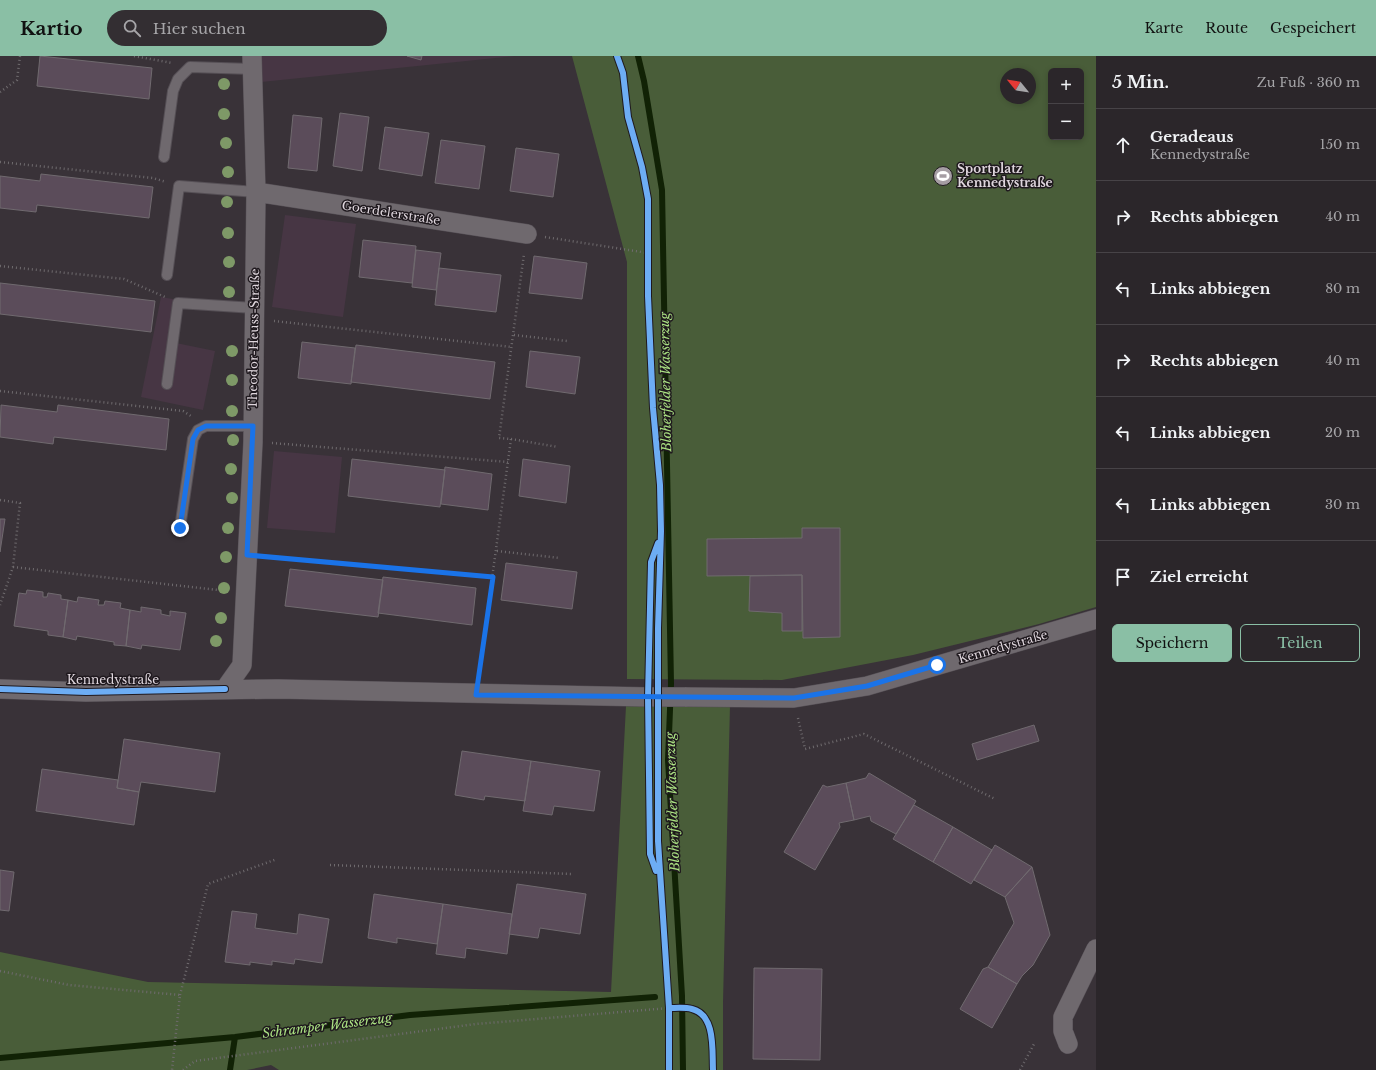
<!DOCTYPE html>
<html lang="de">
<meta charset="utf-8">
<style>
:root{--surface:#2b262a;--page:#332e32;--text:#f1f3f6;--muted:#a6a5a8;--line:#474347;--accent:#8abfa5}
body{margin:0;font-family:"Libre Baskerville",serif;background:var(--page);color:var(--text)}
.controls{position:absolute;right:12px;top:12px;display:grid;overflow:hidden;border-radius:6px;box-shadow:0 2px 6px #0003}
.controls button{width:36px;height:36px;display:grid;place-items:center;padding:0;border:0;border-bottom:1px solid var(--line);background:var(--surface);color:var(--text);font:20px sans-serif}
.compass{position:absolute;left:1000px;top:12px;width:36px;height:36px;border-radius:50%;background:var(--surface);box-shadow:0 2px 6px #0003;rotate:300deg}
.stop{position:absolute;width:12px;height:12px;margin:-9px;border:3px solid #1a73e8;border-radius:50%;background:#fff}
.stop.end{background:#1a73e8;border-color:#fff;box-shadow:0 1px 4px #0008}
.list{margin:0;padding:0;list-style:none}
h2{display:flex;justify-content:space-between;align-items:center;height:52px;margin:0;padding:0 16px;font-size:17px}
h2 small{font-size:13px;font-weight:400;color:var(--muted)}
.list li{display:grid;grid-template-columns:26px 1fr auto;gap:12px;align-items:center;box-sizing:border-box;height:72px;padding:0 16px;border-top:1px solid var(--line)}
.list b{display:block;font-size:15px;white-space:nowrap}
.list p{margin:0;font-size:13px;white-space:nowrap;color:var(--muted)}
.list em{font-size:13px;font-style:normal;color:var(--muted)}
.actions{display:flex;gap:8px;padding:12px 16px}
.actions a{flex:1;padding:9px 0;border:1px solid var(--accent);border-radius:6px;text-align:center;font-size:14px;color:var(--accent)}
.actions .main{background:var(--accent);color:#111}
.icon{flex:none;width:22px;height:22px;fill:none;stroke:currentColor;stroke-width:2;stroke-linecap:round;stroke-linejoin:round}
.map{position:relative;flex:none;width:1096px;height:1014px;overflow:hidden}
header{display:flex;align-items:center;gap:24px;box-sizing:border-box;height:56px;padding:0 20px;background:var(--accent);color:#111}
header strong{font-size:19px}
nav{display:flex;gap:22px;margin-inline-start:auto;font-size:14px}
.search{width:280px;height:36px;background:var(--page);display:flex;align-items:center;gap:10px;box-sizing:border-box;padding:0 14px;border-radius:22px;color:var(--muted);font-size:15px}
main{display:flex}
aside{flex:1;background:var(--surface)}
.map>svg:first-child{display:block}
</style>
<header>
<strong>Kartio</strong>
<div class="search"><svg class="icon" aria-label="search" viewBox="0 0 24 24"><circle cx="10" cy="10" r="6"/><path d="M15 15l6 6"/></svg>Hier suchen</div>
<nav><a>Karte</a><a>Route</a><a>Gespeichert</a></nav>
</header>
<main>
<div class="map">
<svg width="1096" height="1014" viewBox="0 0 1096 1014">
<rect width="100%" height="100%" fill="#393238"/>
<path fill="#473644" d="M252 0H515L252 27Z
M285 159 356 168 343 261 272 251Z
M161 241 184 245 176 287 215 295 203 354 141 341Z
M274 395 342 401 335 477 267 472Z"/>
<path fill="#495d39" fill-rule="evenodd" d="M572 0H1096V551L1039 568 913 599 782 624 627 623V206ZM1051 15H1081V81H1051ZM1006 18H1030V42H1006Z
M730 649 723 947V1014H279L271 1009 247 1014H0V896L148 926 611 936 626 650Z"/>
<g fill="none" stroke-linecap="round" stroke-linejoin="round">
<path stroke="#112205" stroke-width="6" d="M638 0 644 25 662 134 671 628 668 704 682 940 683 1014
M0 1002 235 981 410 959 655 941
M230 1014 235 981"/>
</g>
<path fill="#5b4c5a" stroke="#706a6f" d="M40 0 152 12 149 43 37 30Z
M407 0H422L421 4Z
M340 57 369 61 362 115 333 110Z
M293 59 322 62 317 115 288 112Z
M385 71 429 77 422 120 379 113Z
M441 84 485 90 479 133 435 127Z
M516 92 559 98 553 141 510 135Z
M41 118 153 131 149 162 37 149 36 156 0 152V120L40 125Z
M363 184 416 190 412 227 359 221Z
M416 194 441 197 436 234 412 231Z
M534 200 587 207 582 243 529 237Z
M439 212 501 219 496 256 435 249Z
M0 227 155 245 151 276 0 258Z
M302 286 355 292 351 328 298 322Z
M356 289 495 306 490 343 351 326Z
M530 295 580 301 575 338 526 331Z
M1 349 57 356 58 349 169 363 166 394 54 381 53 388 0 381Z
M352 403 445 414 440 451 348 440Z
M523 403 570 410 566 447 519 440Z
M445 411 492 418 488 454 441 448Z
M0 463H5L0 496Z
M802 472H840V581L803 582 802 519 707 520V483L802 482Z
M506 507 577 516 572 553 501 544Z
M290 513 383 524 378 561 285 550Z
M802 519V575H782V557L749 555 750 520Z
M383 521 476 532 472 569 378 557Z
M27 534 43 536V541H47L48 537 61 539V543L68 544 63 581 48 579V575L14 570 19 537 26 538Z
M78 541 99 544 98 549H104L105 545 121 547 120 552 130 554 126 590 114 589V586L77 580 76 584 63 581 68 544 77 546Z
M141 551 161 554V558L170 560V555L186 557 180 594 142 589 141 593 126 590 130 554 141 556Z
M1034 669 1039 685 977 704 972 688Z
M124 683 220 697 215 736 141 726 139 736 117 732Z
M462 695 531 705 525 745 485 740 484 744 455 739Z
M531 705 600 715 594 755 554 750 552 759 523 755Z
M42 713 118 724 117 732 139 736 134 769 36 755Z
M869 717 916 745 896 778 871 765 870 760 854 764 846 727 866 722Z
M846 727 854 764 839 767 840 771 815 814 784 796 823 729 827 731Z
M914 749 953 771 933 806 893 783Z
M953 771 992 794 971 828 933 806Z
M995 789 1032 811 1005 841 974 824Z
M1032 811 1050 879 1033 909 1022 920 1017 928 988 911 1014 867 1005 841Z
M0 814 14 816 9 855 0 854Z
M517 828 586 838 580 878 540 872 538 882 509 878Z
M374 838 443 848 437 888 397 882V887L368 882Z
M443 848 512 858 507 898 466 892 465 902 436 898Z
M232 855 257 858 255 872 297 878 299 858 329 863 322 907 295 903 294 908 272 905V909L250 906V909L225 906Z
M988 911 1017 928 992 972 960 953 983 913Z
M754 912 822 913 820 1004 753 1003Z"/>
<g fill="none" stroke-linecap="round" stroke-linejoin="round">
<defs>
<path id="lane" d="M164 101 173 35 178 23 190 11 252 13
M167 219 179 130 256 136
M167 328 178 247 254 252
M180 472 193 383 198 374 206 370H253"/>
<path id="street" d="M256 136 527 178
M0 633 86 636 278 633 648 641
M225 633 242 609 253 386 256 136 252 0
M685 641 794 642 867 630 1096 563
M1068 988 1063 975V961L1096 893"/>
</defs>
<use href="#lane" stroke="#554f55" stroke-width="12"/>
<use href="#street" stroke="#554f55" stroke-width="20"/>
<path stroke="#6f6b6e" stroke-width="2.5" stroke-dasharray="1 3" stroke-linecap="butt" d="M134 0 172 7
M617 0 623 17 628 61 642 111 648 143V240L653 352 660 429 661 475 658 572
M0 36 17 24 20 0
M0 106 153 122 166 126
M545 181 648 197
M0 210 124 223 165 241
M274 265 512 291
M514 279 567 285
M0 335 183 355 191 360
M511 383 558 391
M272 387 508 406
M0 444 20 447 13 511 0 549
M497 495 560 502
M266 500 493 521
M13 511 227 535
M479 618 511 383 499 382 524 198
M648 621 651 506 660 480
M648 660 650 798 660 825
M798 662 805 693 864 678 995 743
M658 785 669 952V1014
M330 809 572 818
M0 915 69 929 180 939 172 1014
M180 939 208 828 277 803
M183 1014 195 1005 476 968 669 952C676 952 685 951 692 953 716 959 712 995 713 1014
M1020 1014 1034 988"/>
<use href="#lane" stroke="#6f696e" stroke-width="10"/>
<use href="#street" stroke="#6f696e" stroke-width="19"/>
<defs>
<path id="street-bridge" d="M648 641H685"/>
</defs>
<use href="#street-bridge" stroke="#554f55" stroke-width="20" stroke-linecap="butt"/>
<use href="#street-bridge" stroke="#6f696e" stroke-width="19"/>
<defs>
<path id="cycleway" d="M617 0 623 17 628 61 642 111 648 143V240L653 352 660 429 661 475 658 572V785L669 952V1014
M0 633 86 636 225 633
M656 815 650 798 648 641 651 506 658 487
M669 952C676 952 685 951 692 953 716 959 712 995 713 1014"/>
</defs>
<use href="#cycleway" stroke="#1f191e" stroke-width="8"/>
<use href="#cycleway" stroke="#6dadf4" stroke-width="6"/>
</g>
<g fill="#7e9967">
<circle cx="224" cy="28" r="6"/>
<circle cx="224" cy="58" r="6"/>
<circle cx="226" cy="87" r="6"/>
<circle cx="228" cy="116" r="6"/>
<circle cx="227" cy="146" r="6"/>
<circle cx="228" cy="177" r="6"/>
<circle cx="229" cy="206" r="6"/>
<circle cx="229" cy="236" r="6"/>
<circle cx="232" cy="295" r="6"/>
<circle cx="232" cy="324" r="6"/>
<circle cx="232" cy="355" r="6"/>
<circle cx="233" cy="384" r="6"/>
<circle cx="231" cy="413" r="6"/>
<circle cx="232" cy="442" r="6"/>
<circle cx="228" cy="472" r="6"/>
<circle cx="226" cy="501" r="6"/>
<circle cx="224" cy="532" r="6"/>
<circle cx="221" cy="562" r="6"/>
<circle cx="216" cy="585" r="6"/>
</g>
<g fill="none" stroke-linecap="round" stroke-linejoin="round">
<path stroke="#1a73e8" stroke-width="5" d="M180 472 193 383 198 374 206 370H253L247 499 493 521 476 639 794 642 867 630 937 609"/>
</g>
<defs>
<symbol id="stadium-disc" viewBox="-11 -11 22 22"><circle r="9.5" fill="#a59da3" stroke="#1f191e"/><path d="M0-5a6.5 5 0 1 0 0 10a6.5 5 0 1 0 0-10ZM-3.5-1.8h7v3.6h-7Z" fill="#fff"/></symbol>
</defs>
<g fill-rule="evenodd">
<use href="#stadium-disc" x="932" y="109" width="22" height="22"/>
</g>
<g text-anchor="middle" stroke-width="3" stroke-linejoin="round" paint-order="stroke">
<g font-size="12" font-weight="bold" fill="#dfd6dd" stroke="#1f191e" text-anchor="start">
<text x="957" y="117">Sportplatz<tspan x="957" dy="14">Kennedystraße</tspan></text>
</g>
<g font-size="12" fill="#dfd6dd" stroke="#1f191e">
<text transform="translate(391 157) rotate(9)" y="4">Goerdelerstraße</text>
<text transform="translate(254 283) rotate(-89)" y="4">Theodor-Heuss-Straße</text>
<text transform="translate(1003 591) rotate(-16)" y="4">Kennedystraße</text>
<text x="113" y="628">Kennedystraße</text>
</g>
<g font-size="13" font-style="italic" fill="#aae182" stroke="#1f191e">
<text transform="translate(665 326) rotate(-91)" y="5">Bloherfelder Wasserzug</text>
<text transform="translate(672 746) rotate(-92)" y="5">Bloherfelder Wasserzug</text>
<text transform="translate(327 969) rotate(-7)" y="5">Schramper Wasserzug</text>
</g>
</g>
</svg>
<div class="controls">
<button>+</button>
<button>−</button>
</div>
<svg class="compass" viewBox="-18 -18 36 36"><path d="M0-13l5 13h-10z" fill="#e53935"/><path d="M0 13l5-13h-10z" fill="#a6a5a8"/></svg>
<div class="stop" style="left:937px;top:609px"></div>
<div class="stop end" style="left:180px;top:472px"></div>
</div>
<aside>
<h2>5 Min.<small>Zu Fuß · 360 m</small></h2>
<ul class="list">
<li><svg class="icon" aria-label="ahead" viewBox="0 0 24 24"><path d="M12 20V5M6 11l6-6 6 6"/></svg><div><b>Geradeaus</b><p>Kennedystraße</p></div><em>150 m</em></li>
<li><svg class="icon" aria-label="right" viewBox="0 0 24 24"><path d="M7 20v-9h11M14 6l5 5-5 5"/></svg><div><b>Rechts abbiegen</b></div><em>40 m</em></li>
<li><svg class="icon" aria-label="left" viewBox="0 0 24 24"><path d="M17 20v-9H6M10 6l-5 5 5 5"/></svg><div><b>Links abbiegen</b></div><em>80 m</em></li>
<li><svg class="icon" aria-label="right" viewBox="0 0 24 24"><path d="M7 20v-9h11M14 6l5 5-5 5"/></svg><div><b>Rechts abbiegen</b></div><em>40 m</em></li>
<li><svg class="icon" aria-label="left" viewBox="0 0 24 24"><path d="M17 20v-9H6M10 6l-5 5 5 5"/></svg><div><b>Links abbiegen</b></div><em>20 m</em></li>
<li><svg class="icon" aria-label="left" viewBox="0 0 24 24"><path d="M17 20v-9H6M10 6l-5 5 5 5"/></svg><div><b>Links abbiegen</b></div><em>30 m</em></li>
<li><svg class="icon" aria-label="arrive" viewBox="0 0 24 24"><path d="M6 21V4h12l-3 4 3 4H6"/></svg><div><b>Ziel erreicht</b></div></li>
</ul>
<div class="actions"><a class="main">Speichern</a><a>Teilen</a></div>
</aside>
</main>
